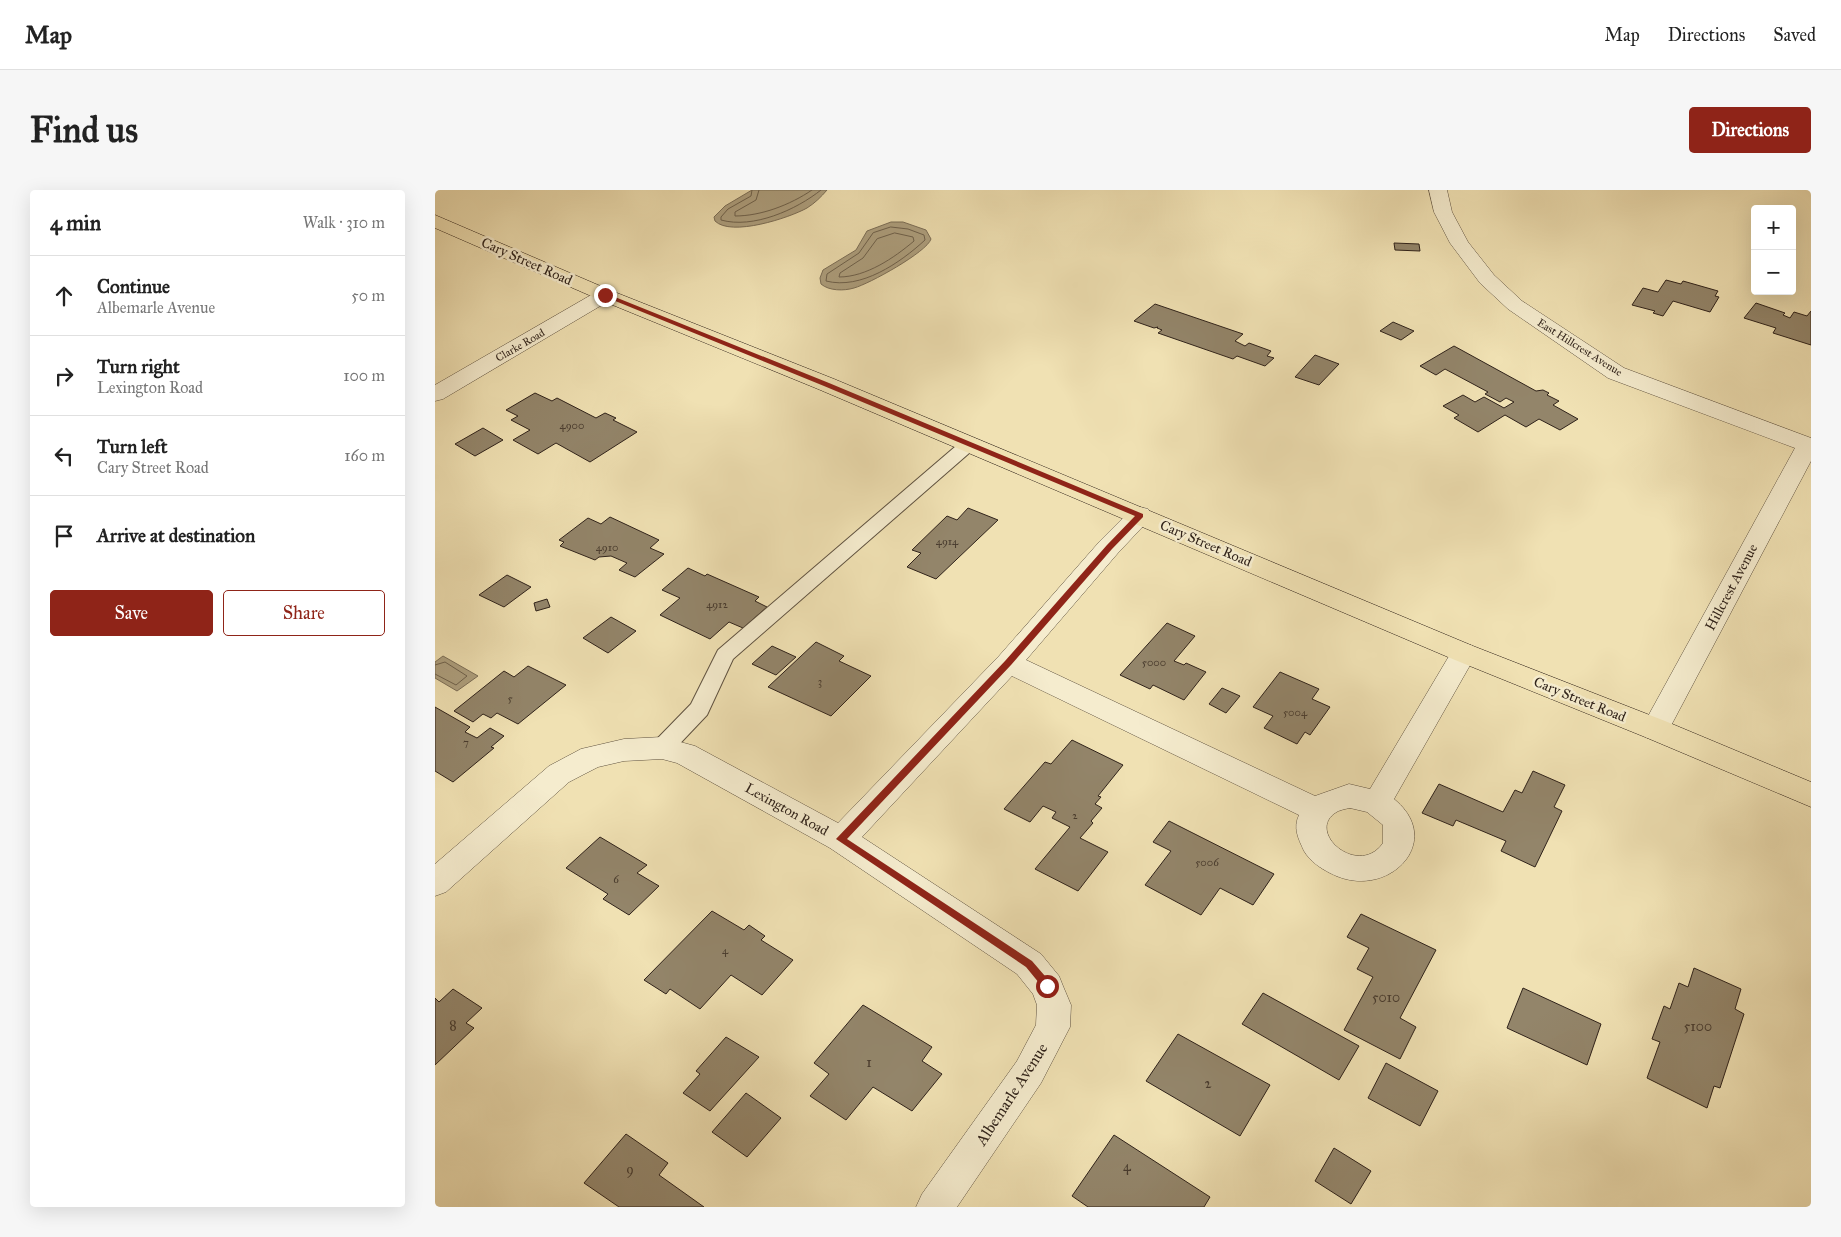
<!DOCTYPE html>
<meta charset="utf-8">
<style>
:root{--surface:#fff;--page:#f6f6f6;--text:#222;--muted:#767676;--line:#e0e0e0;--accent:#8f2418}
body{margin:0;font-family:"IM FELL Great Primer",serif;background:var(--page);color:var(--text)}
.controls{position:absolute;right:15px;top:15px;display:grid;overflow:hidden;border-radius:5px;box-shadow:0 5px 20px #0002}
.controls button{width:45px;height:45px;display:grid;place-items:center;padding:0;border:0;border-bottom:1px solid var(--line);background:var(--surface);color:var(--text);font:25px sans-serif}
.stop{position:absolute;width:15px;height:15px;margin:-11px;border:4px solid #8f2418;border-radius:50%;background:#fff}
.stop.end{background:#8f2418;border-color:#fff;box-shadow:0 1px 5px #0008}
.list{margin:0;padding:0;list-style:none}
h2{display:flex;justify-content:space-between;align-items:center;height:65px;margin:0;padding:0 20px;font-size:21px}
h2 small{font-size:16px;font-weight:400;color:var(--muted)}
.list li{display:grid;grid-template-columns:32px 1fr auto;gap:15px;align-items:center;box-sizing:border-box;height:80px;padding:0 20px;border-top:1px solid var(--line)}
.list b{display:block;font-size:19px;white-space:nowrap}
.list p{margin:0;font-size:16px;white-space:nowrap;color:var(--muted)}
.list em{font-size:16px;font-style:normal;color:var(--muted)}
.actions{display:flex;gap:10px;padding:15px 20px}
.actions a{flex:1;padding:11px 0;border:1px solid var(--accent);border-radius:5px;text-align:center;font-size:18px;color:var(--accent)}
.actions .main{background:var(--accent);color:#fff}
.icon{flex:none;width:28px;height:28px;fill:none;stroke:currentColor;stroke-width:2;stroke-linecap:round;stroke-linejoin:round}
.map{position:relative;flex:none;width:1376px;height:1017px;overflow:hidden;border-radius:5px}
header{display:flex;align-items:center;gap:30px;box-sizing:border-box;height:70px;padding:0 25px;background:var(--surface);border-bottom:1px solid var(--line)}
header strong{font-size:24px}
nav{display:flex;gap:28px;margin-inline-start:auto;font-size:18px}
.intro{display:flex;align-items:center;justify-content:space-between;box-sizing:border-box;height:120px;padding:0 30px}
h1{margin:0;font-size:35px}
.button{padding:12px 22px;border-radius:5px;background:var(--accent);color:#fff;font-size:18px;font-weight:700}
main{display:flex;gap:30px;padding:0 30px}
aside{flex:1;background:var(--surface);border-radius:5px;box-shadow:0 5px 20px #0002}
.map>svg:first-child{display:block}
</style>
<header>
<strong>Map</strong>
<nav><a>Map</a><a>Directions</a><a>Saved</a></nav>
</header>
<div class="intro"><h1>Find us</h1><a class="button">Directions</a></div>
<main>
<aside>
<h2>4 min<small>Walk · 310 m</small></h2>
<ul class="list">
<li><svg class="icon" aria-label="ahead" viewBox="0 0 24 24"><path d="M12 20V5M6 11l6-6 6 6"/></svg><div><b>Continue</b><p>Albemarle Avenue</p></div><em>50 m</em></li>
<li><svg class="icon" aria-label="right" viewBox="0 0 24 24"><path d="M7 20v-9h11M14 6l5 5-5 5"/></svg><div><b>Turn right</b><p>Lexington Road</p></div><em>100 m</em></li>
<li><svg class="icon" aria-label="left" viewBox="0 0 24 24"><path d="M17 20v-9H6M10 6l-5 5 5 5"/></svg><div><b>Turn left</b><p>Cary Street Road</p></div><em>160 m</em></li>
<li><svg class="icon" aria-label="arrive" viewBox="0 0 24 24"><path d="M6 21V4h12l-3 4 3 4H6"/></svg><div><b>Arrive at destination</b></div></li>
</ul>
<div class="actions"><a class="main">Save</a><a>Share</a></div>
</aside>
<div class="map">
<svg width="1376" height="1017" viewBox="0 0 1376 1017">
<rect width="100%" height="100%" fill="#f0e1b3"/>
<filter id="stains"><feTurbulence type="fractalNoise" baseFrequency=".004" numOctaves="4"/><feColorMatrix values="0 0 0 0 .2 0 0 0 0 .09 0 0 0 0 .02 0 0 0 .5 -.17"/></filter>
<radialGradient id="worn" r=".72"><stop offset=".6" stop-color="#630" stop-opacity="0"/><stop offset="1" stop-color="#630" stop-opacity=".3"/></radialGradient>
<path fill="#aea07f" stroke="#7b6e57" d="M317 0H392C386 7 380 13 372 18 354 28 296 47 280 31L279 27 290 16Z
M456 32H468L491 40 496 49C492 62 434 94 419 98 409 101 394 101 386 94L385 88 388 80 421 60 432 41Z
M8 466 43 486 22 501 0 488V472Z"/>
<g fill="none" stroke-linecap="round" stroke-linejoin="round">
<path stroke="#6e614c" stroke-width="1" d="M317 0 316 6 293 19 286 27V30C318 39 361 20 386 0
M324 0 321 10 300 22V26C326 26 355 15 377 0
M456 37 473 39 489 45 490 50C465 73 426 100 391 91L392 84 424 63 438 43Z
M460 43 478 47 479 51C459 68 431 87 404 87L405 83 428 68 442 49Z
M0 475 10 472 32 486 21 495 0 484"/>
</g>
<path fill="#93856a" stroke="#2f221a" d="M959 53 984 54 985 61 960 60Z
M1231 90 1246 94 1248 91 1283 101 1280 106 1284 107 1275 122 1238 111 1228 126 1218 123 1220 121 1197 115 1208 98 1223 102Z
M1321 113 1350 123 1348 125 1355 128 1359 122 1372 126 1376 121V155L1338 143 1341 138 1309 128Z
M720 114 808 144 800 151 810 156 814 153 836 161 832 166 839 168 830 176 802 166 798 169 723 143 727 140 722 138 723 137 719 138 699 131Z
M958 132 979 141 966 150 945 141Z
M1019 156 1101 201 1108 200 1114 203 1112 205 1124 211 1118 215 1143 229 1125 240 1104 229 1091 237 1070 225 1043 242 1019 228 1024 225 1008 216 1028 205 1040 212 1049 207 1069 218 1079 212 1071 208 1065 212 1050 204 1053 202 1010 179 1001 185 985 176Z
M880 165 904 174 884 195 860 187Z
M100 203 117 211 122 208 161 228 170 223 181 228 178 230 202 242 155 272 121 253 103 264 78 250 95 240 76 230 83 226 71 220Z
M48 238 68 250 40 266 20 254Z
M533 318 563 330 501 389 472 377 486 363 477 360 512 326 522 330Z
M175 327 224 350 215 358 229 364 200 387 184 380 192 373 176 366 164 367 160 370 125 356 129 352 124 350 153 328 166 334Z
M253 378 270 386 272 384 324 407 320 411 332 417 308 438 294 432 275 449 225 425 245 408 227 400Z
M72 385 96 397 69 417 44 405Z
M112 409 115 417 101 421 99 413Z
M176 427 201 441 173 463 148 448Z
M732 433 760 446 739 471 749 475 751 473 771 482 749 510 718 495 715 499 685 485Z
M381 452 409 466 404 471 436 486 396 526 333 497Z
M337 456 361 467 341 485 317 474Z
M93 476 131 495 83 534 62 523 56 528 48 524 38 532 19 521 69 481 79 487Z
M845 482 884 499 877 509 895 517 875 545 870 542 862 554 829 538 838 526 818 517Z
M787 498 805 506 791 523 774 514Z
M0 517 35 537 30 542 42 548 55 538 69 546 56 557 59 558 18 592 0 581Z
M637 550 688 575 663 606 666 607 660 614 667 618 656 631 658 633 645 648 673 662 643 701 600 679 635 637 617 628 621 622 608 616 595 632 569 619 610 572 616 574Z
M1098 581 1130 595 1119 617 1127 621 1100 677 1066 661 1071 651 1021 630 1018 636 987 623 1004 594 1068 622 1080 600 1087 603Z
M734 631 839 684 818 715 785 698 766 725 710 695 736 661 718 652Z
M165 647 212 675 202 683 224 696 194 725 168 709 173 704 131 678Z
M277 721 309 740 314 735 330 746 326 750 358 770 327 805 296 785 265 819 235 799 231 804 209 790Z
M926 724 1001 760 965 828 981 837 965 869 909 840 938 787 922 779 934 758 912 747Z
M1259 778 1306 799 1300 819 1309 824 1285 898 1279 896 1272 918 1212 888 1225 852 1217 849 1229 816 1235 819 1244 793 1253 797Z
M1088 798 1166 834 1152 875 1072 838Z
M18 799 47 818 31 833 39 838 0 875V808L4 812Z
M828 803 924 856 904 890 807 834Z
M428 815 497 857 487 871 507 884 477 921 438 897 411 930 375 906 394 884 379 873Z
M743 844 835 895 805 946 711 891Z
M291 847 324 867 275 921 248 903 265 884 261 881Z
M951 873 1003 901 985 936 933 908Z
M311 903 346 928 312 967 277 942Z
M191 944 233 973 224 985 269 1017H184L149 993Z
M679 945 775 1007 769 1017H653L637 1006Z
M899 958 936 981 916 1014 880 991Z"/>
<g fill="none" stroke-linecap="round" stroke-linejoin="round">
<defs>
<path id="service" d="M534 249 540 250 543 254 540 258 298 469 272 525 235 564 227 566 219 564 216 558 219 552 256 514 283 460 528 250Z"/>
<path id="minor" d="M994 0H1012L1017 22 1033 52 1059 85 1087 111 1189 178 1376 248V271L1230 547 1220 550 1210 547 1206 539 1360 258 1173 188 1073 119 1045 93 1015 53 999 22Z
M170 99 177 101 180 105 177 109 8 209 0 211V195L163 101Z
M705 317 713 319 717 325 713 331 683 363 591 470 880 606 914 594 935 599 1020 456 1029 453 1038 456 1042 463 959 609C1012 652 951 713 895 683 885 678 875 671 869 661 863 648 858 638 864 625L577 486 427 647 606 764 624 786 628 796 636 815 635 837 606 893 522 1017H481L487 1004 582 871 601 835 602 815 598 804 582 784 395 658 242 573 227 569 189 571 163 577 134 592 11 702 0 706V674L114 576 146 559 189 549 227 547 260 556 403 633 564 466 665 351 697 319ZM915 618 932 622 948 635V653C924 688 871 643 900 623 904 620 910 619 915 618Z"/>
<path id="primary" d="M0 25 177 101 399 189 1038 456 1230 531 1376 592V617L1210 547 1020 470 383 199 163 109 0 38Z"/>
</defs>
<use href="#service" stroke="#5f5240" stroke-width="2"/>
<use href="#minor" stroke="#5f5240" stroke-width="1"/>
<use href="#primary" stroke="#2f221a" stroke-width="1"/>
<use href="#service" fill="#f5ecce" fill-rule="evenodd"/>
<use href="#minor" fill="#f5ecce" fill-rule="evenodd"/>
<use href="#primary" fill="#f0e1b3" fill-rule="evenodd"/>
</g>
<path fill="#8f2418" d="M170 103 394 193 708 324V327L677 359 576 475 412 649 597 771 616 793V799H609L591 777 401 649 570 471 672 355 700 326 389 196 168 106Z"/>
<g text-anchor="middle" stroke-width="5" stroke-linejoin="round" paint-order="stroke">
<g font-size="11" fill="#2f221a" stroke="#f5ecce">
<text transform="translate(85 155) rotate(-30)" y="4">Clarke Road</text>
<text transform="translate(1145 157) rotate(32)" y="4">East Hillcrest Avenue</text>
</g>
<g font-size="11" fill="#483b2e">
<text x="137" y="239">4900</text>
<text x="512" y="355">4914</text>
<text x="172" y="361">4910</text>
<text x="282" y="418">4912</text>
<text x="719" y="476">5000</text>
<text x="385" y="495">3</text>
<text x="75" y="512">5</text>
<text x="860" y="526">5004</text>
<text x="31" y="556">7</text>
<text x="640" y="629">2</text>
<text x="772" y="676">5006</text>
<text x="181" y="693">6</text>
<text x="290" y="764">4</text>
</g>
<g font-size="14" fill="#2f221a" stroke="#f5ecce">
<text transform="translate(92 71) rotate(24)" y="5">Cary Street Road</text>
<text transform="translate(771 353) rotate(23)" y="5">Cary Street Road</text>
<text transform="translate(1296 397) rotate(-62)" y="5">Hillcrest Avenue</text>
<text transform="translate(1145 509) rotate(22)" y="5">Cary Street Road</text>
<text transform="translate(352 619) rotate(29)" y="5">Lexington Road</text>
</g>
<g font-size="14" fill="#483b2e">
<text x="951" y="812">5010</text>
<text x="18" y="840">8</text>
<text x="1263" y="841">5100</text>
<text x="434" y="877">1</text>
<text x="773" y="898">2</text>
<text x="692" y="981">4</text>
<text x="195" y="984">9</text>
</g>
<g font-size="16" fill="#2f221a" stroke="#f5ecce">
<text transform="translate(576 904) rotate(-57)" y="6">Albemarle Avenue</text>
</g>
</g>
<rect width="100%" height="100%" filter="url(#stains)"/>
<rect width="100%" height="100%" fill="url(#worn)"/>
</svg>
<div class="controls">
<button>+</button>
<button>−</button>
</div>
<div class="stop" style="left:612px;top:796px"></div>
<div class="stop end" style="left:170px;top:105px"></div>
</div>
</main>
